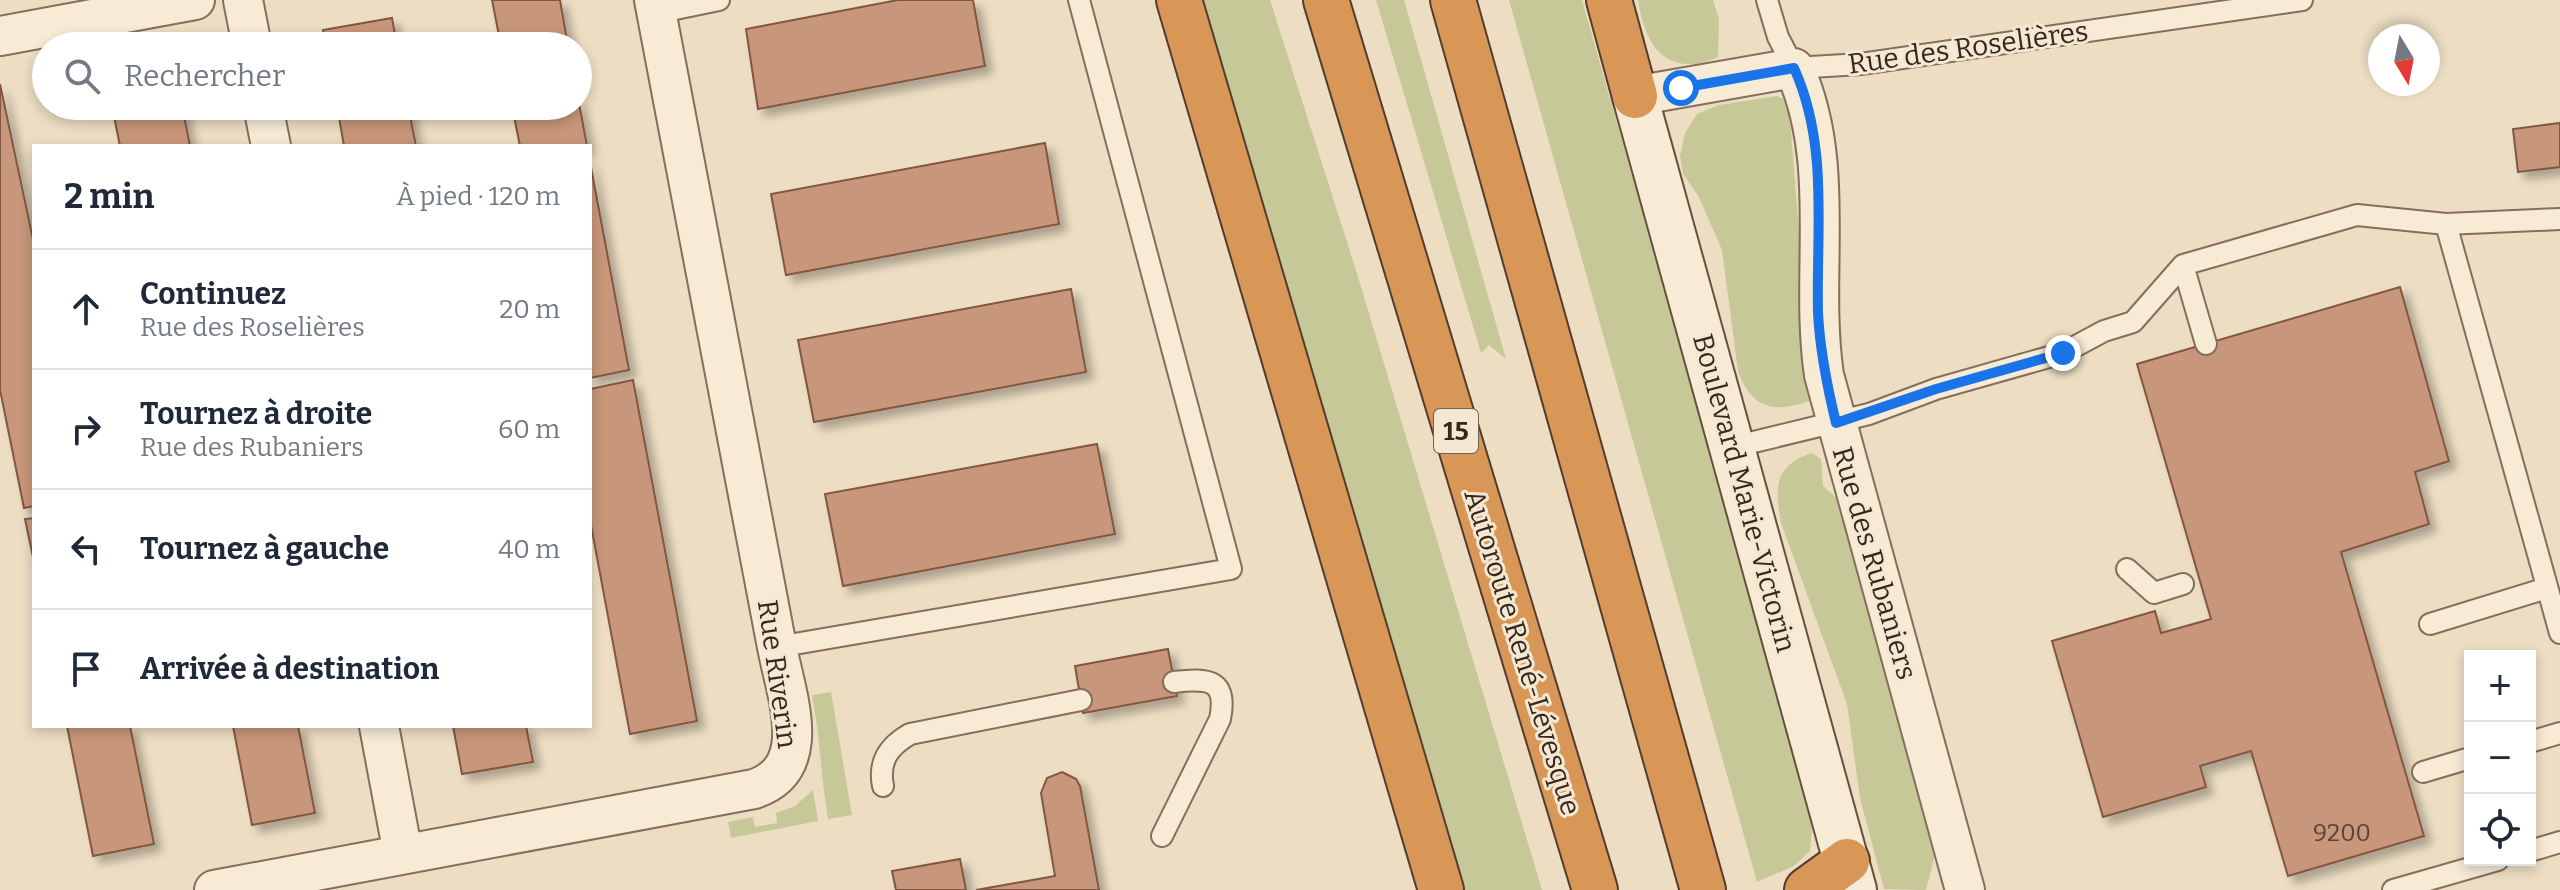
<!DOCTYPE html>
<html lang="fr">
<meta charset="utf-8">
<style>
:root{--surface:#fff;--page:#f2f2f3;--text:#1f2937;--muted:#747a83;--line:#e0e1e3}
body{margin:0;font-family:Bitter,serif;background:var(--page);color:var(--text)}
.controls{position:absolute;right:24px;bottom:24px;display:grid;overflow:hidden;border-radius:0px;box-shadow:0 4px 12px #0003}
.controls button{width:72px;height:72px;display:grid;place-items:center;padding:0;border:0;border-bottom:2px solid var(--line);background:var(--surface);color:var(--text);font:40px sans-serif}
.compass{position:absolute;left:2368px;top:24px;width:72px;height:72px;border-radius:50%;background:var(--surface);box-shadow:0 4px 12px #0003;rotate:170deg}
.stop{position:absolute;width:24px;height:24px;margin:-18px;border:6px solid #1a73e8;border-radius:50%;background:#fff}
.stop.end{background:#1a73e8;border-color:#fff;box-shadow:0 2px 8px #0008}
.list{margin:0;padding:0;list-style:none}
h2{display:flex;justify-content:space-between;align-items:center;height:104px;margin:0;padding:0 32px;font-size:34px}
h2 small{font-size:26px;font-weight:400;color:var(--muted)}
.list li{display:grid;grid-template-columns:52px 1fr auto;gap:24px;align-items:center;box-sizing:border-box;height:120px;padding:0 32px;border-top:2px solid var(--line)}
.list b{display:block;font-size:30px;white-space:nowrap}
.list p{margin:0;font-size:26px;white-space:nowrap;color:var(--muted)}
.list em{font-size:26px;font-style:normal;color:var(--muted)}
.icon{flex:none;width:44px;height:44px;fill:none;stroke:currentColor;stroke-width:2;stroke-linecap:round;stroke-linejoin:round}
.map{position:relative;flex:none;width:2560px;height:890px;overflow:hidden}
.search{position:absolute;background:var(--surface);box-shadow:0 4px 12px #0003;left:32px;top:32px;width:560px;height:88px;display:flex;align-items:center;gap:20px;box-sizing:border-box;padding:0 28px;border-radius:44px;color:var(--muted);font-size:30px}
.panel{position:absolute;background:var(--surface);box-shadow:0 4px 12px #0003;left:32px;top:144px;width:560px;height:584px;border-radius:0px}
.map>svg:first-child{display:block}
</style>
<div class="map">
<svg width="2560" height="890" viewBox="0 0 2560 890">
<defs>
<filter id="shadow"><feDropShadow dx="7" dy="7" stdDeviation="4" flood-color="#0004"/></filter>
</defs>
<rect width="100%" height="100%" fill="#ecddc3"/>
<path fill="#c6c997" d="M1198 0H1270L1355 267 1542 890H1464Z
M1376 0H1404L1506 359 1489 345 1481 353Z
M1509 0H1582L1808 794 1812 829 1810 851 1794 866 1757 882Z
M1638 0H1713L1719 19 1718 57C1667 79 1645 47 1638 0Z
M1777 96 1786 100 1789 108 1800 243 1803 345 1812 400C1775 413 1753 411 1738 371L1722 250 1698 195 1683 174 1680 156 1685 133 1697 114 1719 105Z
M1812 453 1821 459 1823 486 1841 502 1936 851 1926 890 1884 889 1860 798 1847 704 1781 523C1775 488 1773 466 1812 453Z
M831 692 852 815 828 819C821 777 820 737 812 695Z
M813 790 818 821 731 838 728 822 753 817 755 827 777 823 776 813 795 806Z"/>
<path fill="#c8967a" stroke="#835742" stroke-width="2" filter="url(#shadow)" d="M492 0H560L568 46H501Z
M898 0H973L985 66 758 109 746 29Z
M392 18 397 46H326L323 30Z
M0 84 34 244V506L24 508 0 390Z
M578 98 587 146H520L512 106H578Z
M112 106H182L190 146H120Z
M337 106H408L416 146H344Z
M2560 123V167L2518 172 2513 129Z
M1045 143 1059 224 786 275 771 194Z
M590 162 629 370 590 378Z
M2400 287 2449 461 2415 472 2429 524 2341 552 2424 836 2288 876 2251 751 2200 766 2206 787 2103 817 2052 641 2155 611 2161 633 2211 619 2137 364Z
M1071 289 1086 372 814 422 798 340Z
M633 380 697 721 630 734 590 520V389Z
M1097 444 1115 534 843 586 825 494Z
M34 518V562L25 519Z
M1168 649 1177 696 1083 713 1075 666Z
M67 726H130L154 844 93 856Z
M233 726H298L315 813 252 825Z
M453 726H526L533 762 462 774Z
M1062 772 1076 779 1080 786 1099 890H976L1055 876 1041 793 1047 778Z
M960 859 966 890H896L892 871Z"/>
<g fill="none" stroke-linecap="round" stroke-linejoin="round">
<defs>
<path id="lane" d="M1767 0 1778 37 1794 68 1861 64 2302 0
M656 13 719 0
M2446 224 2560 219
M2183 265 2206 344
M1733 447 1869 414 1936 389 2063 353 2104 331 2133 322 2183 265 2357 215 2446 224 2560 633
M2127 569 2154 593 2183 584
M2430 624 2547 588
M777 647 1231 569 1079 0
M2530 742 2560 733
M2423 772 2470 758
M883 786C878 761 889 746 910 734L1081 700
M1162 836 1220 719C1228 679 1208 678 1174 682
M2530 851 2560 842
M2393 890 2498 860"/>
<path id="street" d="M243 0 252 46
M0 36 195 0
M1635 96 1794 68C1838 164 1809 274 1824 375L1965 890
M263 106 271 146
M379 726 403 854
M214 890 754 789C816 768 786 695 777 647L654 0"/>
<path id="secondary" d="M1635 96 1854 890"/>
<path id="highway" d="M1179 0 1441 890
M1326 0 1595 890
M1453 0 1703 890
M1609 0 1635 96
M1807 890 1847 861"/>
</defs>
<use href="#lane" stroke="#856e5b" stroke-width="24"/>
<use href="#street" stroke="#856e5b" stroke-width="42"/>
<use href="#secondary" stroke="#67503e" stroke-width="48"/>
<use href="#highway" stroke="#533d2f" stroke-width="48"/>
<use href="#lane" stroke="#f7ebd6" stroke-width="20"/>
<use href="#street" stroke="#f7ebd6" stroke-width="38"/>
<use href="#secondary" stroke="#f7ebd6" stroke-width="44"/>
<use href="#highway" stroke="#d89757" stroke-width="44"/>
</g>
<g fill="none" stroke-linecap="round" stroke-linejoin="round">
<path stroke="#1a73e8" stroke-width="10" d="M1681 88 1794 68C1829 145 1816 231 1818 313 1820 351 1827 386 1836 423L1936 389 2063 353"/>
</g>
<g text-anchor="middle" stroke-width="6" stroke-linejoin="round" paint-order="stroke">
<g font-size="24" fill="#5a4435">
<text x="2342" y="841">9200</text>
</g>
<rect fill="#f4e8d2" stroke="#6f6254" stroke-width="2" x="1434" y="409" width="44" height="44" rx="6"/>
<g font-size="26" font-weight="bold" fill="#36281e">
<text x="1456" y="440">15</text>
</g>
<g font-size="28" fill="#36281e" stroke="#f4e8d2">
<text transform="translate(1968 47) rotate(-8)" y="10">Rue des Roselières</text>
<text transform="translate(1745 493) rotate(75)" y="10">Boulevard Marie-Victorin</text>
<text transform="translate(1875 563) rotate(74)" y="10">Rue des Rubaniers</text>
<text transform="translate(1523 652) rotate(73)" y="10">Autoroute René-Lévesque</text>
<text transform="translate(778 674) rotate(82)" y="10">Rue Riverin</text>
</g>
</g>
</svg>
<div class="controls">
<button>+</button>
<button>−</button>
<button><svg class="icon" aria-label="locate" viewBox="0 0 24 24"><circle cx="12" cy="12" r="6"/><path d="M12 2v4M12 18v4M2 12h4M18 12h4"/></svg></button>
</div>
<svg class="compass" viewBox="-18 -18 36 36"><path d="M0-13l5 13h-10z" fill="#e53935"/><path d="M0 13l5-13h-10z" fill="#747a83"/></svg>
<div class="stop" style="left:1681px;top:88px"></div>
<div class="stop end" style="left:2063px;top:353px"></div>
<div class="search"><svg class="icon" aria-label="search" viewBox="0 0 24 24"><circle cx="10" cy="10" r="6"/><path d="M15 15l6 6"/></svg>Rechercher</div>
<section class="panel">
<h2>2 min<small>À pied · 120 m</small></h2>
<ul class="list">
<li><svg class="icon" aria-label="ahead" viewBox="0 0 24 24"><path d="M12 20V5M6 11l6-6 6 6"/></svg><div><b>Continuez</b><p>Rue des Roselières</p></div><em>20 m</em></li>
<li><svg class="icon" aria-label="right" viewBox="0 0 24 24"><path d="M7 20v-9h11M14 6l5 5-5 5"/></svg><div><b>Tournez à droite</b><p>Rue des Rubaniers</p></div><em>60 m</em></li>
<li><svg class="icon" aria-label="left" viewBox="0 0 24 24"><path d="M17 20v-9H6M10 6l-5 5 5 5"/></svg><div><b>Tournez à gauche</b></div><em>40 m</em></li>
<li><svg class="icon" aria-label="arrive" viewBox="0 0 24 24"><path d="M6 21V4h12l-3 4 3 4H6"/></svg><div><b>Arrivée à destination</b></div></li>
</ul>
</section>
</div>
